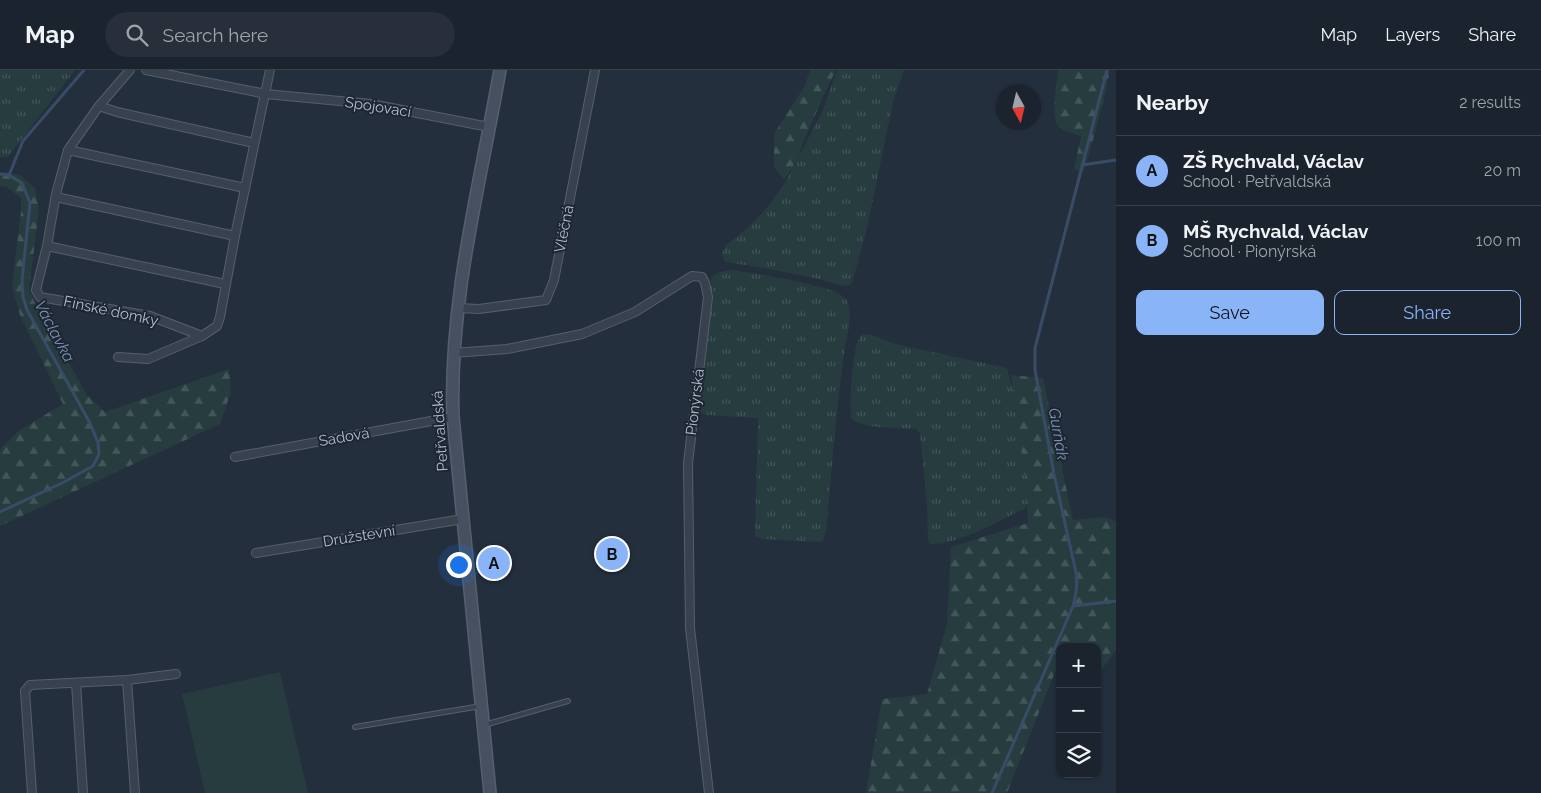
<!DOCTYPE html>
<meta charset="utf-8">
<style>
:root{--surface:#1b232e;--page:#282f3a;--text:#f1f3f6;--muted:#a0a4aa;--line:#39404a;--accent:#8ab4f8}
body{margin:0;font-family:Raleway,sans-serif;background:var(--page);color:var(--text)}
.controls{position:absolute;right:15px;bottom:15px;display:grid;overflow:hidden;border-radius:10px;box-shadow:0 1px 4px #0004}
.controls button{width:45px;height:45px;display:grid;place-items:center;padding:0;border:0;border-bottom:1px solid var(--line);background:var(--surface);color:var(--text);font:25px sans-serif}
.compass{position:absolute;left:996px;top:15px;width:45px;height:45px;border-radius:50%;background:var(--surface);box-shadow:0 1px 4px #0004;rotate:172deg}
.you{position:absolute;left:458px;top:494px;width:18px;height:18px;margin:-12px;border:4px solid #fff;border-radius:50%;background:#1a73e8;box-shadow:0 0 0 8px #1a73e833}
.badge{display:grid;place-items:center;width:32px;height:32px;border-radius:50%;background:var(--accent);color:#111;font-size:16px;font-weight:700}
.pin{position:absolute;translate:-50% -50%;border:2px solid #fff;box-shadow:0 1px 5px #0006}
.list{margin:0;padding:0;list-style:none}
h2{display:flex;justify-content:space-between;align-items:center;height:65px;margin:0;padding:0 20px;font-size:21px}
h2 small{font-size:16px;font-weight:400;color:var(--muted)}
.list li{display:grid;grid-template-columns:32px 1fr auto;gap:15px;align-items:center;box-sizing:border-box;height:70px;padding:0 20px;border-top:1px solid var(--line)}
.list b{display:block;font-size:19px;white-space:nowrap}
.list p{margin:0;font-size:16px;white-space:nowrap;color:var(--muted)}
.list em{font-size:16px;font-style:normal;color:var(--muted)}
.actions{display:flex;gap:10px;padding:15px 20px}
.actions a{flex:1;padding:11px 0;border:1px solid var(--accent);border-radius:10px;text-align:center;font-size:18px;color:var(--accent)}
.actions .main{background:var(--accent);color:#111}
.icon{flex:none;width:28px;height:28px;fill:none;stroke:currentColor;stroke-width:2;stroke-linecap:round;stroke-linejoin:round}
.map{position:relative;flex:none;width:1116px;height:723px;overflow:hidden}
header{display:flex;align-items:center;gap:30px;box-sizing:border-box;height:70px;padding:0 25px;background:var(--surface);border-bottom:1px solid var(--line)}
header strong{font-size:24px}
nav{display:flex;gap:28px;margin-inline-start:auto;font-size:18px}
.search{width:350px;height:45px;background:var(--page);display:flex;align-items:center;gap:12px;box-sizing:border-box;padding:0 18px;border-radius:28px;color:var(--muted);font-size:19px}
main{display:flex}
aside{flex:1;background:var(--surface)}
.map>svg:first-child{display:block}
</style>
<header>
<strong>Map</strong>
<div class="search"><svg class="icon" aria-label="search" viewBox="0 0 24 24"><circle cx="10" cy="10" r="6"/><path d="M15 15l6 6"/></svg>Search here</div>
<nav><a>Map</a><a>Layers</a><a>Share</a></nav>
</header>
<main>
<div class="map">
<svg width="1116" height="723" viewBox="0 0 1116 723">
<defs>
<pattern id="grass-tufts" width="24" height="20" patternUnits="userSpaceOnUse" patternTransform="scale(1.25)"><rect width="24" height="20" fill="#263c3f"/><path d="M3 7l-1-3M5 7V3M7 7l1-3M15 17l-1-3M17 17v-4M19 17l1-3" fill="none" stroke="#435659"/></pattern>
<pattern id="forest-firs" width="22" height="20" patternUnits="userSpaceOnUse" patternTransform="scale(1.25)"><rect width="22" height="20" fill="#263c3f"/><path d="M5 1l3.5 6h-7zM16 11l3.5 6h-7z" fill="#435659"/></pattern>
</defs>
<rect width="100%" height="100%" fill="#242f3e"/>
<path fill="url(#grass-tufts)" d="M0 0H75L8 87H0Z
M837 0H904L893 32 867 158 852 213 848 216C840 216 823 210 814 208 784 202 755 196 725 192L722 183 726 175 749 157 769 135 785 113 823 40Z
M732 200C752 203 836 215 846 229 854 242 847 264 845 278 836 338 832 400 826 461L823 471 819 472 763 469 755 466 758 348 707 345 701 343 702 299 711 227V208L713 205 720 202Z
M862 264 872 265 895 274 1007 298 1015 330 1026 416 1027 434 1024 439C997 451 959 475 930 474L928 470 927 434 920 364 916 359C901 358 861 359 851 348 850 331 851 276 862 264Z"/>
<path fill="url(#forest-firs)" d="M810 0H836C826 20 817 40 808 61 800 78 798 95 784 109L774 97V64L806 14Z
M1058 0H1110L1103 33 1084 102 1074 99 1081 66C1074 64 1064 62 1059 57 1050 46 1057 13 1058 0Z
M0 102 20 105 35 118 39 140 29 219 34 231 87 325 105 342 229 299 231 322 220 354 0 456V379L20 360 63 334 20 245 12 216 21 141V128L7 117 0 116Z
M1011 305 1043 308 1073 450 1105 447 1116 452V580L1097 606V577H1060V603L1055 602 1007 723H866L882 629 927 624 947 554 951 477 1028 453 1026 416Z"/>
<path fill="#263c3f" d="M280 602 308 723H205L182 624Z"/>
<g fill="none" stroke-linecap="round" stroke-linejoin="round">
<path stroke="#394c67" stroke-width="3" d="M1082 95 1116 90
M0 104 9 105
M0 442 64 412 93 396 99 384 98 373 90 353 27 240 23 227 22 210 30 133 22 113 9 105 23 71 84 0
M1073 536 1116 531
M992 723 1073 536 1076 523 1077 507 1054 404 1035 300V278L1107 0"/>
<defs>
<path id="lane" d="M484 655 568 631
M355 657 481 636"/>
<path id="street" d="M130 0 99 36 68 80 56 124 47 176 225 214
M146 0 266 24 371 34 489 57
M99 36 117 42 254 73
M68 80 245 118
M56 127 235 166
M47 176 36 220 40 227 150 246 202 266 217 256 220 247 235 166 270 0
M458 238 479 239 546 230 554 210 595 0
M453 283 507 279 582 264 635 242 692 206 702 207 705 213 708 227 688 393 690 558 709 723
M118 287 148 289 202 266
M235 387 453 347
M256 483 463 449
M127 610 135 723
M76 613 83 723
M32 723 25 621 30 615 127 610 176 604"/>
<path id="secondary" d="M490 723 453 347C449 230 480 115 500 0"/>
</defs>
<use href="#lane" stroke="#565f6c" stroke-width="6"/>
<use href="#street" stroke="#565f6c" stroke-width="10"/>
<use href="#secondary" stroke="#565f6c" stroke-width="14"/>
<use href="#lane" stroke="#38414e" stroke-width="4"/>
<use href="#street" stroke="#38414e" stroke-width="8"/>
<use href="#secondary" stroke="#465061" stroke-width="11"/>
</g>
<g text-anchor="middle" stroke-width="4" stroke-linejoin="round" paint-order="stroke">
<g font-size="15" fill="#b4bcc9" stroke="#1d2633">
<text transform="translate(378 37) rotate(9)" y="5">Spojovací</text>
<text transform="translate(564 159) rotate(-79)" y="5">Vléčná</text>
<text transform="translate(111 241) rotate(12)" y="5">Finské domky</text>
<text transform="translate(695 332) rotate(-83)" y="5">Pionýrská</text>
<text transform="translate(440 361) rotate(-94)" y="5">Petřvaldská</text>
<text transform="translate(344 367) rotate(-10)" y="5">Sadová</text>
<text transform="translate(359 466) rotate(-9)" y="5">Družstevní</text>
</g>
<g font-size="16" font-style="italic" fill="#7c92b1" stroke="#1d2633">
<text transform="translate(55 261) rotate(62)" y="6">Václavka</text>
<text transform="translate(1059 364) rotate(80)" y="6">Gurňák</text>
</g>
</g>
</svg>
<div class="controls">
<button>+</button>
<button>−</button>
<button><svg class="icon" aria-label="layers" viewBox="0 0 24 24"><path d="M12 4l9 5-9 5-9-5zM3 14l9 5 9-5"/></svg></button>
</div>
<svg class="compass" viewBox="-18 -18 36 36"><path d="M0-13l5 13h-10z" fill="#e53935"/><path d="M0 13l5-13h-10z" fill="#a0a4aa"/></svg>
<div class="you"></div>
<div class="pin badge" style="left:494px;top:493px">A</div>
<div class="pin badge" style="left:612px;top:484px">B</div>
</div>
<aside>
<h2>Nearby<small>2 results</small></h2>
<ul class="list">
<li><span class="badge">A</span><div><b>ZŠ Rychvald, Václav</b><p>School · Petřvaldská</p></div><em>20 m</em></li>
<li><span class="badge">B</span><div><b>MŠ Rychvald, Václav</b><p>School · Pionýrská</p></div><em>100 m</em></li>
</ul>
<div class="actions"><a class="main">Save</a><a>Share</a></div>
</aside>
</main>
